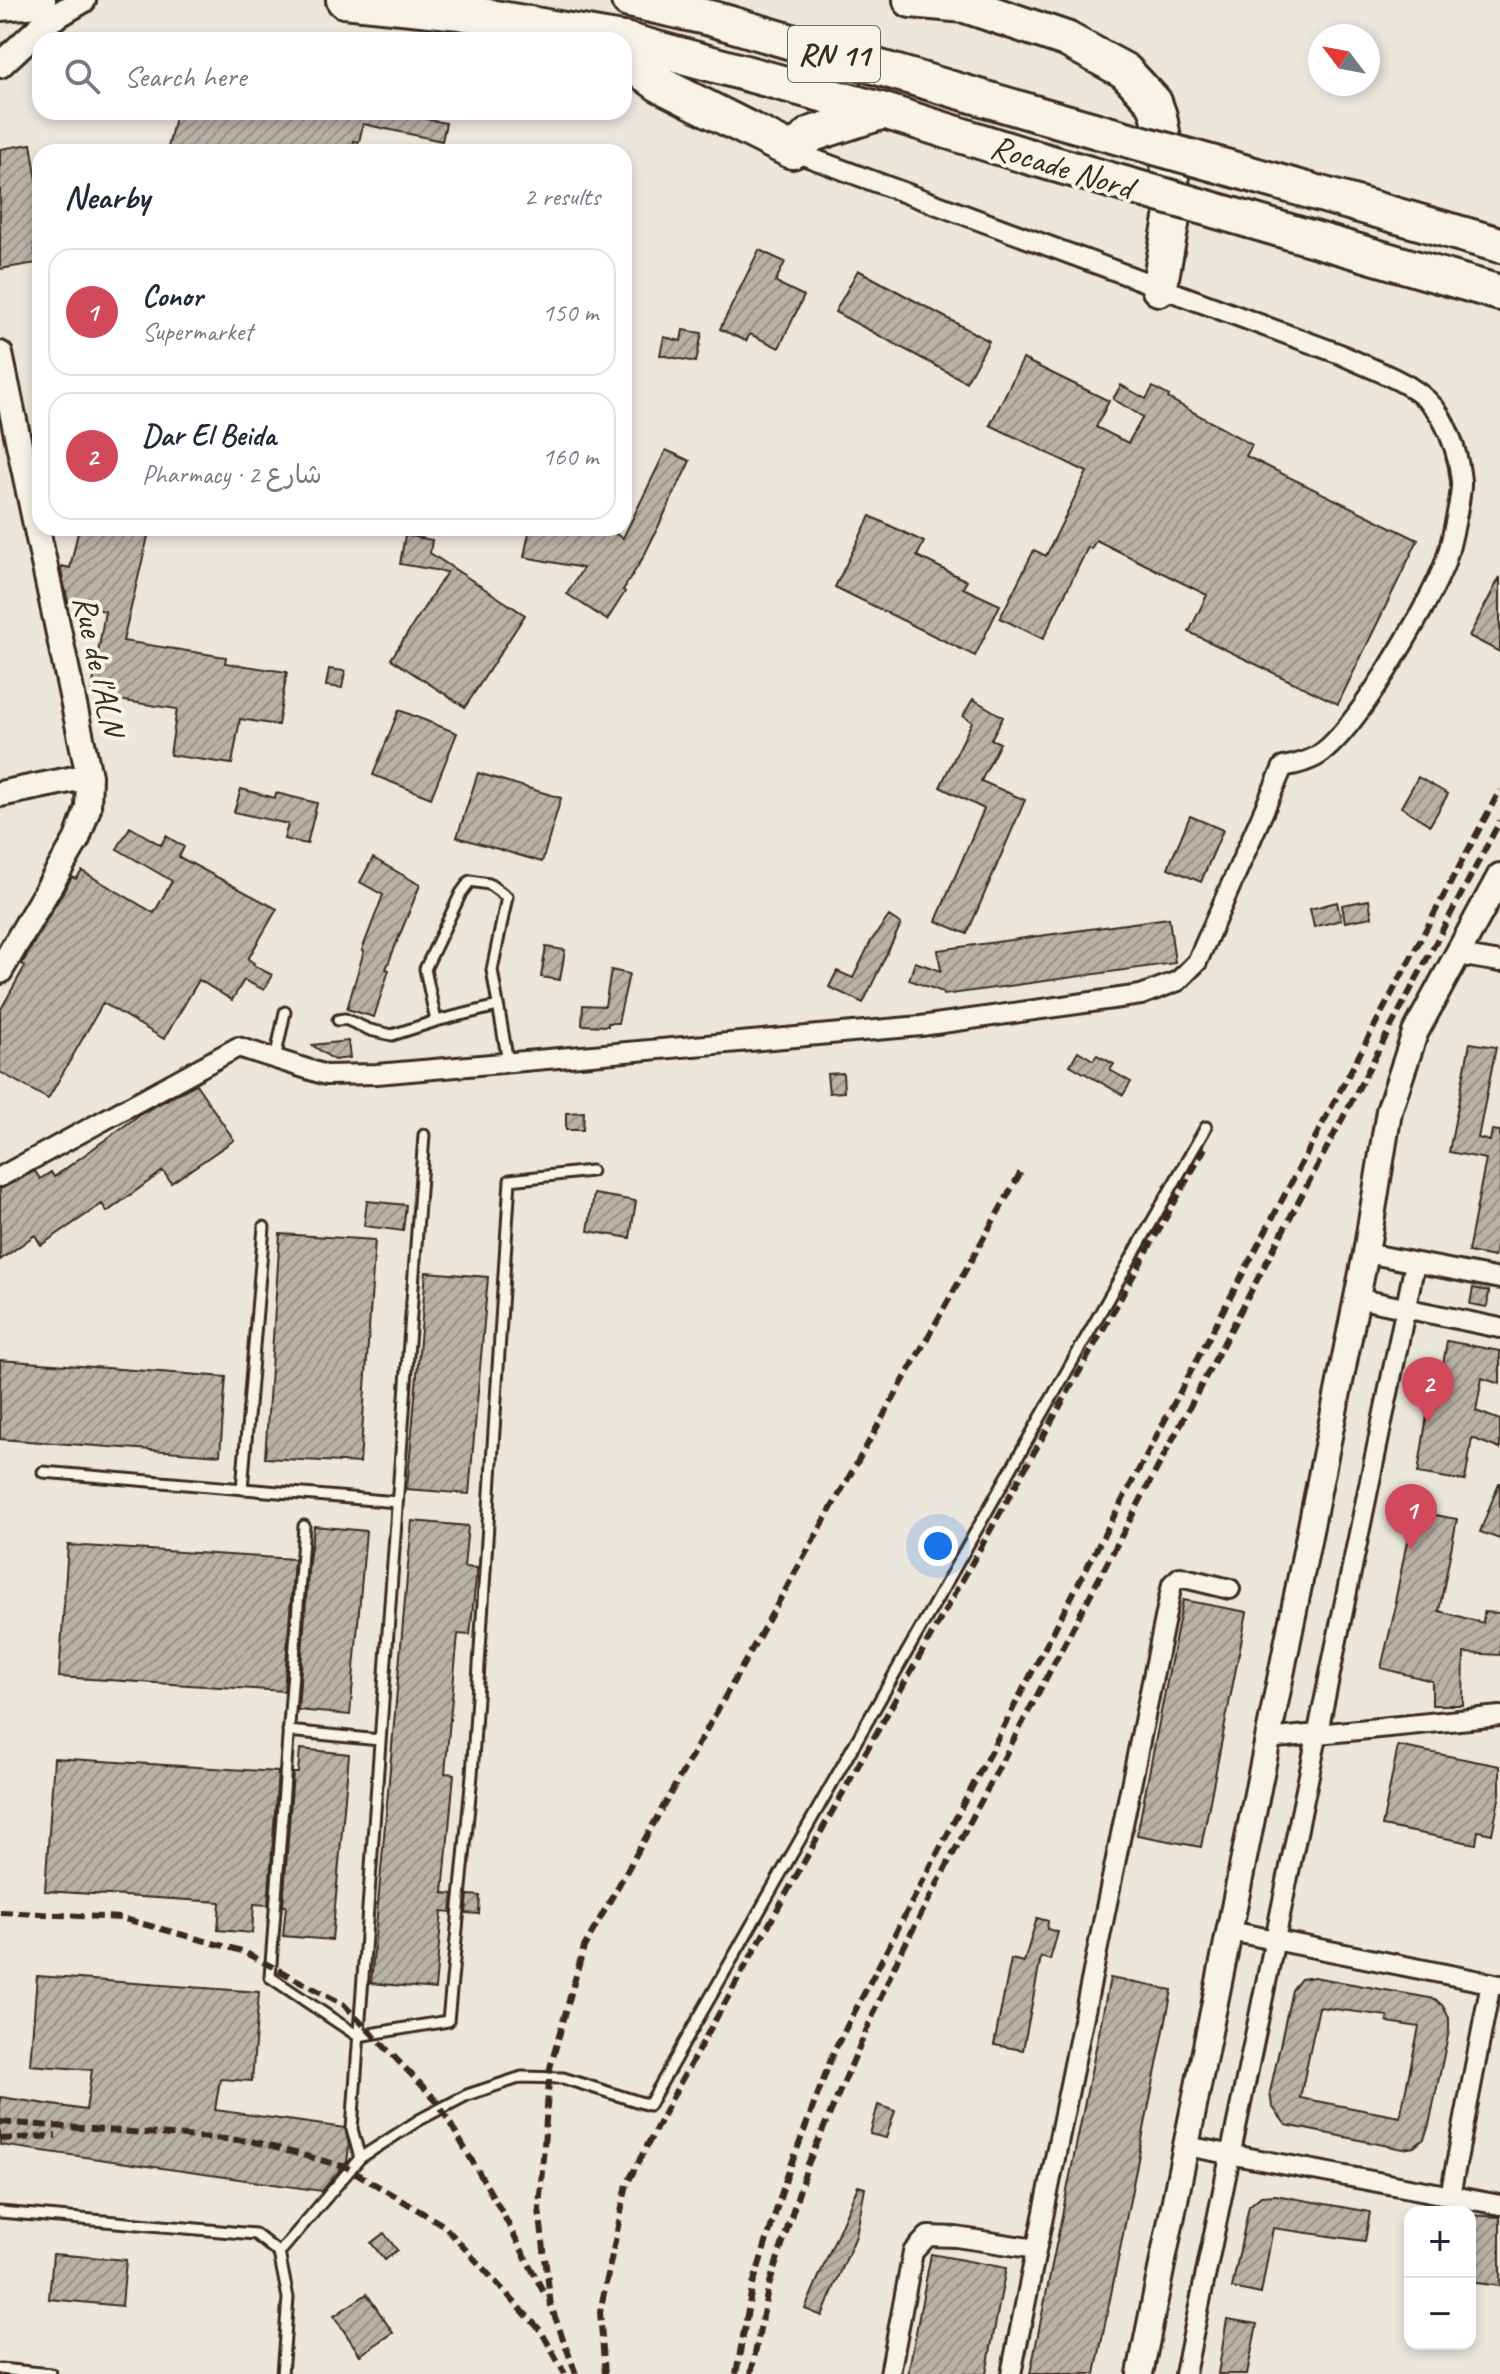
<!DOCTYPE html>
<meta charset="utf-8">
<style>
:root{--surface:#fff;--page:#f6f6f7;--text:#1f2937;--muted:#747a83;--line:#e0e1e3;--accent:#d1495b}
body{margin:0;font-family:Caveat,"Playpen Sans Arabic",sans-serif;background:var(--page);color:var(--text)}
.controls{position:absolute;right:24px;bottom:24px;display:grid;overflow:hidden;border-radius:16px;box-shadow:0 4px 12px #0003}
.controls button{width:72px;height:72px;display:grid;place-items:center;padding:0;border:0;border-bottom:2px solid var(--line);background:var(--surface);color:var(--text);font:40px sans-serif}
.compass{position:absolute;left:1308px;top:24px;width:72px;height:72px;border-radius:50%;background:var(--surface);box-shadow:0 4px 12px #0003;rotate:302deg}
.you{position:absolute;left:938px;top:1546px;width:28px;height:28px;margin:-20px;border:6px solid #fff;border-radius:50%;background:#1a73e8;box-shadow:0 0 0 12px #1a73e833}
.badge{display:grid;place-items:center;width:52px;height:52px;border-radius:50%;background:var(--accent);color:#fff;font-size:26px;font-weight:700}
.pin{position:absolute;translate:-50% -66px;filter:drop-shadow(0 2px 4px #0008)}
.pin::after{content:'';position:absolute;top:42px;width:28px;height:24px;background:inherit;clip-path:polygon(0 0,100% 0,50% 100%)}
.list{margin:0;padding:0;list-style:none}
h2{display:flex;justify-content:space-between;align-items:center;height:104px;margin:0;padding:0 32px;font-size:34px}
h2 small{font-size:26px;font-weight:400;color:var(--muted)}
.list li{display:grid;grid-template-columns:52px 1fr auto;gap:24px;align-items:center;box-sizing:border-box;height:128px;margin:0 16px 16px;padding:0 16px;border:2px solid var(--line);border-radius:24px}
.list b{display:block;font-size:30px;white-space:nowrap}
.list p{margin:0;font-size:26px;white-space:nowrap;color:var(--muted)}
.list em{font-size:26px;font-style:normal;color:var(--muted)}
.icon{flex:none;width:44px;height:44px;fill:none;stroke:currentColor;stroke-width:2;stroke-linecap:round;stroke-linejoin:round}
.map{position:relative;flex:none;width:1500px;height:2374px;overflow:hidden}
.search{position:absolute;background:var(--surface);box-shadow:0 4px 12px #0003;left:32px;top:32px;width:600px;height:88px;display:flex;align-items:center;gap:20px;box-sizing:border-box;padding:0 28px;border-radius:24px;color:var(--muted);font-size:30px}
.panel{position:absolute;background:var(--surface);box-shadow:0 4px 12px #0003;left:32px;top:144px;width:600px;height:392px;border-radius:24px}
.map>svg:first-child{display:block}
</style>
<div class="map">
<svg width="1500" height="2374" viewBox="0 0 1500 2374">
<defs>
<pattern id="building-hatch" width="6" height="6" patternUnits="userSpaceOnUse" patternTransform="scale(2)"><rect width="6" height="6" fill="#bab2a7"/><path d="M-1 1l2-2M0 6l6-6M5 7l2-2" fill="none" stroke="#989187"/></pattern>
</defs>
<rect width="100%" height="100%" fill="#ece7dc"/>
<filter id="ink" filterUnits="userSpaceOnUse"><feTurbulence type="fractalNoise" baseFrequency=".0125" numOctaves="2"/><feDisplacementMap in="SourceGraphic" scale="16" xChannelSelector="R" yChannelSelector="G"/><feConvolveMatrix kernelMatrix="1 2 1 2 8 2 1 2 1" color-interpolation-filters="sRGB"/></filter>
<g filter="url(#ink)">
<path fill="url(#building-hatch)" stroke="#3b2a1e" stroke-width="2" fill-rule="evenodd" d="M176 112H391L446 123 442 141 363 124 359 142 354 141 352 152H167Z
M31 144 40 198V245L34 246 37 263 0 269V149Z
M759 250 785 262 775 282 804 296 779 348 750 334 746 341 720 329Z
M858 270 989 341 966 382 835 312Z
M683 330 702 333 696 362 660 355 664 337 681 341Z
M1023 359 1109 401 1096 427 1128 443 1143 417 1113 399 1121 385 1146 399 1153 387 1169 396 1168 398 1252 445 1246 456 1418 540 1338 704 1189 632 1207 595 1096 540 1091 549 1088 547 1043 639 1000 618 1034 550 1046 556 1087 472 990 425Z
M666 450 690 461 644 556 623 590 625 592 607 620 567 594 583 568 524 557 530 528H605L623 538Z
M870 516 924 542 917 556 967 581 963 588 1000 605 975 656 835 587Z
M79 528H150L123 641 226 657 225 663 287 672 278 725 240 719 232 764 170 755 177 709 91 696 105 611 68 602 61 571 62 566 70 568Z
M405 535 432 540 430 553 525 615 465 707 391 659 447 572 400 564Z
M1500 577V652L1469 636Z
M329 669 345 671 342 688 326 686Z
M973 699 1003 717 991 739 1000 743 981 781 1025 800 967 934 936 921 984 809 940 787 972 722 963 716Z
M399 710 457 733 431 798 373 775Z
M478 773 561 798 542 862 457 837Z
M1418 777 1448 794 1430 825 1401 807Z
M241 789 275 798 276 793 317 803 307 844 284 839 288 824 234 812Z
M1190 816 1223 830 1201 882 1168 868Z
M130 827 161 845 166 836 184 847 179 857 277 909 248 959 254 963 253 965 272 975 264 990 244 980 232 1000 199 980 164 1039 103 1003 48 1099 0 1072V1011L25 966 22 964 53 909 72 877 76 879 82 871 154 913 172 881 117 849Z
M373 858 420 885 386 969 389 970 374 1017 347 1009 364 951 362 950 383 895 360 882Z
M1369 900 1372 917 1345 922 1342 905Z
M1337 902 1341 920 1314 927 1310 909Z
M889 916 901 924 863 1003 829 987 837 971 853 978 871 941Z
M1169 918 1175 963 944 995 943 992 909 980 915 962 941 971 938 950Z
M546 947 565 950 560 980 541 977Z
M611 970 629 974 618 1023H608V1026L582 1025 583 1005 605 1006Z
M348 1041 350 1058 334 1060 312 1045Z
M1470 1043 1496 1047 1478 1138 1490 1141 1492 1130 1500 1131V1225L1494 1257 1468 1252 1486 1159 1449 1152Z
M1078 1051 1093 1060 1097 1055 1114 1064 1110 1070 1131 1082 1123 1095 1070 1065Z
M843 1073 844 1092 829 1093 827 1074Z
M196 1084 234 1140 171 1183 163 1171 107 1212 102 1204 41 1245 35 1235 0 1260V1189L35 1171 40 1179 51 1172 54 1177 142 1113Z
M584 1112 583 1130H566V1113Z
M594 1194 636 1201 630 1238 588 1231Z
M367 1201 406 1205 403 1231 364 1226Z
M280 1234 375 1240 360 1463 265 1458Z
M426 1272 488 1277 469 1494 407 1489Z
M1473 1288 1489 1291 1487 1307 1470 1304Z
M1447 1341 1500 1351V1384L1482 1378 1476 1411 1500 1420V1449L1472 1438 1465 1481 1418 1473 1434 1370 1442 1371Z
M0 1360 226 1377 220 1455 0 1439Z
M1499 1483H1500V1539L1480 1532Z
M1413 1511 1457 1519 1439 1611 1483 1623 1484 1612 1500 1613V1655L1464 1653 1463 1705H1432V1681L1381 1668 1397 1602H1395Z
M412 1521 468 1526 464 1567 477 1568 470 1635 458 1634 445 1773 454 1774 443 1893 453 1894 451 1912 442 1911 435 1989 371 1983Z
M314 1526 366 1531 350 1715 298 1710 309 1560Z
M68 1545 294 1559 284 1691 59 1677Z
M1183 1600 1247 1612 1201 1847 1137 1835Z
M1398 1746 1500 1766V1794L1492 1834 1478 1831 1476 1844 1382 1826Z
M300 1749 349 1754 332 1940 283 1936 286 1906H283L293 1773H298Z
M54 1758 278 1772 268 1905 254 1904 252 1933 218 1930 220 1902 45 1891Z
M468 1895 480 1896 479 1914 466 1913Z
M1037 1918 1048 1921 1047 1929 1058 1932 1050 1960 1041 1957 1023 2050 994 2045 1011 1959 1024 1962Z
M37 1976 259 1992 252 2081 220 2079 215 2110 345 2128 349 2146 347 2162 322 2191 0 2145V2097L86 2110 92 2070 30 2065Z
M1314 1977 1435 1999 1443 2006 1449 2018V2031L1429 2125 1424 2139 1414 2147 1403 2149 1286 2125 1272 2106 1270 2092 1292 1990 1301 1979ZM1319 2007 1388 2016 1387 2022 1419 2027 1400 2117 1300 2098Z
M1110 1978 1172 1990 1095 2374H1030Z
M878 2105 895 2111 886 2138 870 2134Z
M858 2186 865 2188 856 2236 822 2316 805 2309Z
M1275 2195 1370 2212 1365 2241 1273 2228 1261 2294 1232 2288 1249 2206 1261 2196Z
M1470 2215 1500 2217V2286L1470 2282Z
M384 2233 397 2250 385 2260 371 2243Z
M53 2254 126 2260 122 2306 49 2299Z
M931 2254 1006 2268 986 2374H908Z
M367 2294 393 2333 360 2355 334 2316Z
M1227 2319 1257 2324 1247 2374H1218Z"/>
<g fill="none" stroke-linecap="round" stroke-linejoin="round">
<defs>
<path id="service" d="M338 1020 345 1019 370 1030 392 1035 436 1021 498 1006
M436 1021 425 969 461 893 470 881 489 884 507 897 492 970 508 1062
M275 1059 285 1012
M43 1472 397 1502
M242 1489 264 1227
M304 1526 270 1977 358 2036 448 2021 472 1775 510 1180 591 1171
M288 1731 380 1740
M360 2158 352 2129 424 1135
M0 2212 255 2234 279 2253 288 2298 282 2374
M279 2253 360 2158 419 2120 467 2095 522 2077 563 2078 649 2105 1206 1127
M0 2369 51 2374"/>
<path id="minor" d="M1458 955 1500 962
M0 1177 238 1047 326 1075 377 1074 921 1026 1141 995 1178 981 1197 962 1283 767C1294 765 1307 762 1317 756 1354 734 1425 611 1442 570 1449 556 1462 495 1461 481 1459 459 1451 435 1441 417 1421 383 1374 371 1340 354L792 151
M1366 1253 1500 1279
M1356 1298 1500 1328
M1267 1739 1500 1716
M1230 1931 1500 1985
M1186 2146 1500 2205
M1450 2196 1491 1983
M890 2374 913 2252 928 2236 956 2237 1036 2249
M1011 2374 1172 1584 1180 1577 1230 1589
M1185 2374 1415 1263"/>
<path id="tertiary" d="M0 65 46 22 83 0
M0 354 89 776 88 808 77 839 0 971
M0 794 89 776
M1140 2374 1366 1253 1389 1111 1415 1033 1500 876"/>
<path id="motorway" d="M344 0 460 12 622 40
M629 0 710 18 1037 114
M911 0 965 5 1066 39 1125 71 1154 102 1159 116 1175 203 1159 288
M0 3 38 0
M624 40 884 111 1027 156
M624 58 659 84 792 151 812 134 884 111
M1247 173 1500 245
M1252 221 1500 293"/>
</defs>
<use href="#service" stroke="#3b2a1e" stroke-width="15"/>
<use href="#minor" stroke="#3b2a1e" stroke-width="24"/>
<use href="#tertiary" stroke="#3b2a1e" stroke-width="30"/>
<use href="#motorway" stroke="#3b2a1e" stroke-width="40"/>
<use href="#service" stroke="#f7f3e8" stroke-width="9"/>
<use href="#minor" stroke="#f7f3e8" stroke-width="18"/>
<use href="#tertiary" stroke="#f7f3e8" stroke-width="24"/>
<use href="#motorway" stroke="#f7f3e8" stroke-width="34"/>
<path stroke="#3b2a1e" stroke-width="6" stroke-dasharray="12 6" stroke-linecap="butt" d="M0 1912 121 1918 242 1951 343 2004 437 2101 502 2212 546 2297
M0 2122 251 2141 346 2167 443 2225 541 2331 565 2374
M0 2139 56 2136
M576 2374 551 2306 539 2209 550 2068 584 1947 1022 1170
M605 2374 600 2312 627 2184 681 2081 1205 1148
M736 2374 752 2288 786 2179 834 2051 1097 1548 1500 790
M751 2374 768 2289 808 2164 898 1958 1500 821"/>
<defs>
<path id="motorway-bridge" d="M1037 114 1247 173
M1027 156 1252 221"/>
</defs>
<use href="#motorway-bridge" stroke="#3b2a1e" stroke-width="40" stroke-linecap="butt"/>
<use href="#motorway-bridge" stroke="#f7f3e8" stroke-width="34"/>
</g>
</g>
<g text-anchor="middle" stroke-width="8" stroke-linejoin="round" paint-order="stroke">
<rect fill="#f7f3e8" stroke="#73665b" stroke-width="2" x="788" y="26" width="92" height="56" rx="6"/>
<g font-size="32" font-weight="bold" fill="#3b2a1e">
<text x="834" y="65">RN 11</text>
</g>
<g font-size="34" fill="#3b2a1e" stroke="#f7f3e8">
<text transform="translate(1062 166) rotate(17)" y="12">Rocade Nord</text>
<text transform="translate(100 665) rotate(78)" y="12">Rue de l'ALN</text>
</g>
</g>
</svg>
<div class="controls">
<button>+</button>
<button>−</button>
</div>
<svg class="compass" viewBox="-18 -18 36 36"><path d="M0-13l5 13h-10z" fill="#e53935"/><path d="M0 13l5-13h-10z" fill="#747a83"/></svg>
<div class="you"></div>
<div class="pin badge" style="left:1411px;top:1550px">1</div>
<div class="pin badge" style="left:1428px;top:1423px">2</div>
<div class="search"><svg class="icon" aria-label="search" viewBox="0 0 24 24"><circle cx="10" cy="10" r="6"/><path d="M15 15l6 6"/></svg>Search here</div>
<section class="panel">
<h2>Nearby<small>2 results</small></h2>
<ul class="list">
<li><span class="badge">1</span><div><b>Conor</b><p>Supermarket</p></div><em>150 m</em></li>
<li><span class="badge">2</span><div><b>Dar El Beida</b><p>Pharmacy · شارع 2</p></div><em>160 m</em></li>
</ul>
</section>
</div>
